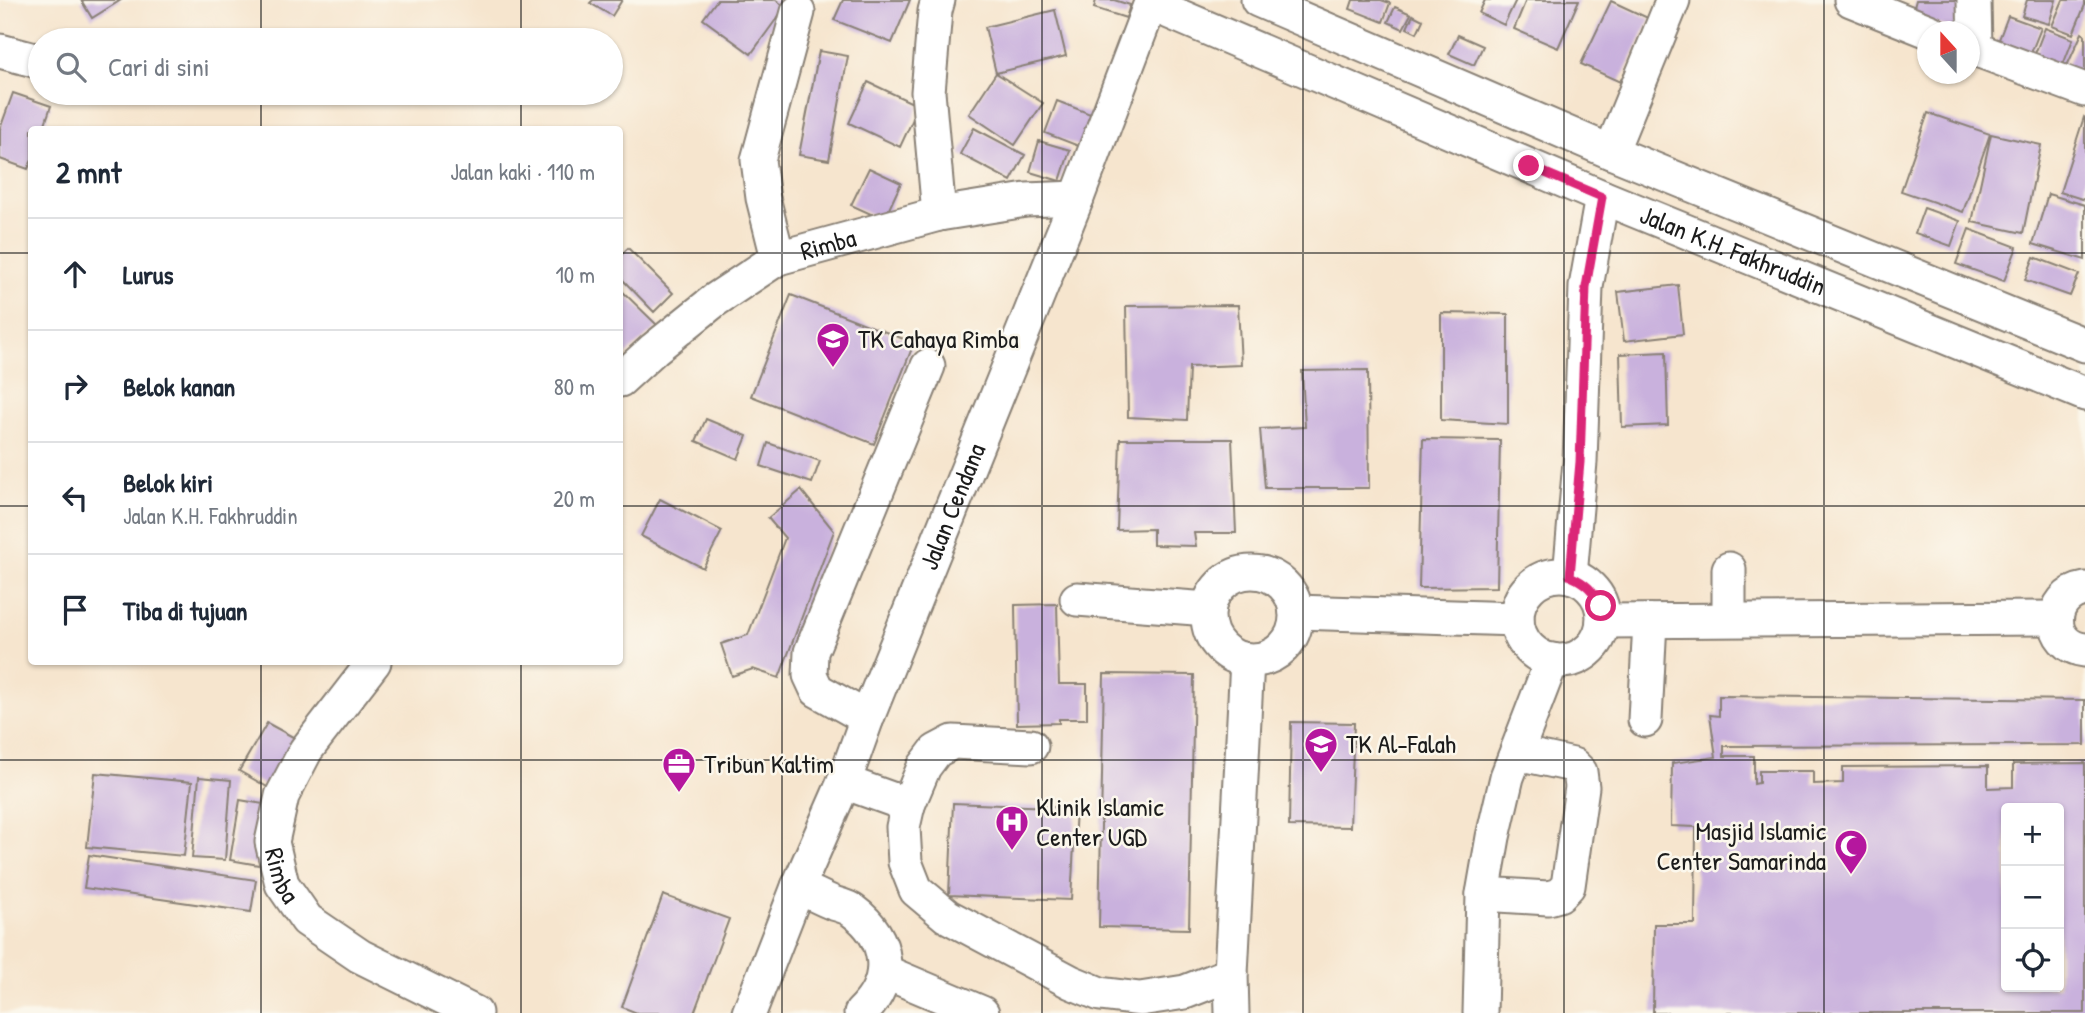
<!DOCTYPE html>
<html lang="id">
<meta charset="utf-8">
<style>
:root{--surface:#fff;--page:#f6f6f7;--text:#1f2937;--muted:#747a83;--line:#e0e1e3}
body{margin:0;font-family:"Patrick Hand",sans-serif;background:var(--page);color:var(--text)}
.controls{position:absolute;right:21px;bottom:21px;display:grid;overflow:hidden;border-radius:7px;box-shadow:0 2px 5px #0004}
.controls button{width:63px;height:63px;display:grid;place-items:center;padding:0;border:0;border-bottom:2px solid var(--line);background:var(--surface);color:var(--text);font:35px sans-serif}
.compass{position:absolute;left:1917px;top:21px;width:63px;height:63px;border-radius:50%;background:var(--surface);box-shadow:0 2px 5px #0004;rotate:339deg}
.stop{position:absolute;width:21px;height:21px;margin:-16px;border:5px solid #db2777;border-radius:50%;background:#fff}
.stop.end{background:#db2777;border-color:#fff;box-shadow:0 2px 7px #0008}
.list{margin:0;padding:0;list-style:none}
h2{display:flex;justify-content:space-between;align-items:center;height:91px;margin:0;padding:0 28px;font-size:30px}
h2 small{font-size:23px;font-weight:400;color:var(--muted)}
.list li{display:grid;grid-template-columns:46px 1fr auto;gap:21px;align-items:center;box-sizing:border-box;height:112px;padding:0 28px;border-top:2px solid var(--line)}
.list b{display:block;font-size:26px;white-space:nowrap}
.list p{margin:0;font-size:23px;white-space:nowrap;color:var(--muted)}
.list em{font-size:23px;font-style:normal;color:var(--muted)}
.icon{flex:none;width:38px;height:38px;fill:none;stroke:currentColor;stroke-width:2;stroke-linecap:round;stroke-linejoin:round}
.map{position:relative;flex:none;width:2085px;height:1013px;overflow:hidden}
.search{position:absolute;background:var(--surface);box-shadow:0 2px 5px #0004;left:28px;top:28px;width:595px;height:77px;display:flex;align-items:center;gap:18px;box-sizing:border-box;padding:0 24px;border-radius:38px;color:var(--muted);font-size:26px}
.panel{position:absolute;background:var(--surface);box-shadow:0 2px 5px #0004;left:28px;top:126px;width:595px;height:539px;border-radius:7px}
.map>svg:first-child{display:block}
</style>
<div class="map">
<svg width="2085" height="1013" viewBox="0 0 2085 1013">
<rect width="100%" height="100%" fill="#fbf7ec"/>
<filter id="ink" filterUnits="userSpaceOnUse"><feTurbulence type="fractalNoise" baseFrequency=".0143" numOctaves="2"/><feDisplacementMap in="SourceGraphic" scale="14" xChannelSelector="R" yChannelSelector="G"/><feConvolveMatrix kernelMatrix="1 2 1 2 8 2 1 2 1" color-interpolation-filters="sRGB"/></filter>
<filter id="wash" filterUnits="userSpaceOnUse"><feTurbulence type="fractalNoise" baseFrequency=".00686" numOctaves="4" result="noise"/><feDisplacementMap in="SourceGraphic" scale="28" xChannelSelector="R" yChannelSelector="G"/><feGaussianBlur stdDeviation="1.57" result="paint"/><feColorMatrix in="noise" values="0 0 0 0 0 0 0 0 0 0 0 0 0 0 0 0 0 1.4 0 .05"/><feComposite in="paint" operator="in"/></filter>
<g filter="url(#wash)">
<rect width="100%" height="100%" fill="#f6e5ce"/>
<g id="blocks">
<path fill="#c9b1dd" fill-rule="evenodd" d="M81 0H121L92 18Z
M593 0H622L612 16 590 3Z
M717 0H776L785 7 751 54 703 19Z
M843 0H910L892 43 834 20Z
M1096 0H1114L1130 5 1126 18 1094 8Z
M1353 0H1381L1390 3 1383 22 1350 9Z
M1485 0H1516L1504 25 1479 13Z
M1526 0H1579L1558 48 1514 29Z
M1916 0H1968L1960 30 1911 18Z
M2027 0H2056L2049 24 2022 16Z
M2063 0H2085V5L2073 34 2052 26Z
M1611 1 1650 19 1620 82 1581 64Z
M1395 7 1411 14 1403 29 1388 22Z
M1055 10 1066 56 996 73 985 27Z
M1413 15 1423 20 1417 33 1407 28Z
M2008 16 2041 28 2027 63 1995 50Z
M2045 28 2073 39 2061 70 2033 59Z
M2082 33 2085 35V77L2066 68Z
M1458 35 1483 46 1474 65 1449 54Z
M819 51 848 56 829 160 799 155Z
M996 73 1043 103 1015 145 969 114Z
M868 82 919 106 900 147 849 123Z
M13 93 51 106 43 130H32V160L28 169 0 159V129Z
M1057 101 1093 115 1081 147 1045 133Z
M1928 113 1990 134 1963 212 1901 191Z
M2084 117 2085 118V200L2060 192Z
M974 128 1025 155 1011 181 960 154Z
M1991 134 2041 145 2023 233 1972 222Z
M1039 141 1070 150 1060 181 1030 172Z
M869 168 901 183 884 220 851 205Z
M2048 194 2085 205V260L2033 244Z
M1924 208 1960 221 1951 246 1915 233Z
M1969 229 2017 247 2004 281 1956 264Z
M628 248 673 293 654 312 620 277V256Z
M2034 257 2079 274 2070 296 2025 280Z
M1678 285 1683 334 1624 341 1618 292Z
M620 289 658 326 620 360Z
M791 295 914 343 874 444 751 396Z
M1238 305 1241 365 1189 367 1187 420 1128 417 1126 306Z
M1441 313 1508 314V424L1441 420Z
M1666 352 1668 425 1622 427 1620 354Z
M1368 370 1369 488H1265L1260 429 1305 427 1302 371Z
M706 419 747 436 738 459 696 441Z
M1120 439H1232L1236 533H1194L1196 546 1153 545V529L1117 530Z
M1423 439 1500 440 1497 587 1419 588Z
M768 443 820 461 812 483 761 466Z
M801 490 834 531 779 678 753 669 732 676 721 644 748 635 785 538 768 518Z
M660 499 722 531 703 568 641 536Z
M1057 604 1059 684H1087V719H1059V723L1017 724 1015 605Z
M1104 674 1194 675 1189 929 1099 927Z
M1719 696 2085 700V745L1724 746V756H1754V784L1759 783V771H1813V784L1843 783V767L1988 766V788L2013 787V764L2085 763V1013H1653L1654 924H1695L1696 827 1671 826 1672 763 1716 757 1710 715 1719 716ZM2006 808H2059V987H2006Z
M1291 722 1354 723 1350 827 1289 826Z
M267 723 304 743 276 792 239 771Z
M95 773 192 782 184 856 87 847Z
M199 777 231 780 225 860 192 858Z
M240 800 269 805 259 865 230 860Z
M953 803 1076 808 1071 900 949 895Z
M89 855 256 880 251 912 84 888Z
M663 895 729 919 694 1013H637L622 1007Z"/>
</g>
</g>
<g filter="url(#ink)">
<use href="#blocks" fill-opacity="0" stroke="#898075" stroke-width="2"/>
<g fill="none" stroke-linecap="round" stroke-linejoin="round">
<defs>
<g id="minor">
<path d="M938 0 935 11 928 92 939 214"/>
<path d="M1258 0 1611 152 2085 345"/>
<path d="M1851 0 1931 32"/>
<path d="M1974 0 1975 49"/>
<path id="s1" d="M1151 4 1602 197 2085 394"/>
<path d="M1969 47 2085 90"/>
<path d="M0 51 38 61"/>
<path d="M1611 152 1673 0"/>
<path d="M778 258 763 198 758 160 798 12"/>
<path id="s2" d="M620 380 654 349 715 300 778 258 939 214 1026 200 1077 198"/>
<circle cx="1252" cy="616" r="44"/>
<circle cx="1560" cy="618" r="43"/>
<path d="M1570 576 1580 462 1586 287 1602 197"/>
<path d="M2085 589C2047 595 2047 646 2085 650"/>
<path d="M1077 599 1208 609"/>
<path d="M1296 612 1517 619"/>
<path d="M1729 619V569"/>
<path d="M1603 621 2056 618"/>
<path id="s3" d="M374 662 306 750 282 796 272 842 282 884 307 920 360 956 475 1013"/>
<path d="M867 718 817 690 810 675 811 652 928 366"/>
<path d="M1645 720 1650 621"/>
<path d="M844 782 908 805 903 827 905 862 916 890 947 916 1071 982 1100 994 1140 999 1185 992 1231 974"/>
<path d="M908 805 924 767 936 751 953 742 1031 746"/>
<path d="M798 887C810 892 821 898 833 903 840 905 848 907 853 911 890 938 895 981 861 1013"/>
<path d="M1483 894 1548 898 1559 895 1568 886 1582 787 1580 772 1573 765 1517 753"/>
<path d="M885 972 982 1013"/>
<path id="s4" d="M749 1013 798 887 844 782 867 718 1077 198 1152 0"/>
<path d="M1232 1013 1231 974 1247 660"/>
<path d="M1480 1013 1483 894 1493 837 1507 777 1552 660"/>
</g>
</defs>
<use href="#minor" stroke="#898075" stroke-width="37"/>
<use href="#minor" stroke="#fff" stroke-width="33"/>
</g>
</g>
<g fill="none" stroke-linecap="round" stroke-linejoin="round" filter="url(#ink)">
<path stroke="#db2777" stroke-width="9" d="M1529 166 1602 197 1586 287 1580 462 1570 576C1586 583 1593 590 1601 606"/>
</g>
<path fill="none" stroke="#1c1c1c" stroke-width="2" stroke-opacity="0.55" d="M261 0V40M521 0V40M782 0V1013M1042 0V1013M1303 0V1013M1564 0V1013M1824 0V1013M261 93V130M521 93V130M0 253H32M620 253H2085M0 506H32M620 506H2085M261 662V1013M521 662V1013M0 760H2085"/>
<defs>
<symbol id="school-pin" viewBox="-11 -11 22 30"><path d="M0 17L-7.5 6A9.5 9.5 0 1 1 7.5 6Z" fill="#b5179e" stroke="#fbf7ec"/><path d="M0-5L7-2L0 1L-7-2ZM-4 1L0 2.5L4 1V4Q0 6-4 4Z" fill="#fff"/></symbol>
<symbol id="office-pin" viewBox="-11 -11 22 30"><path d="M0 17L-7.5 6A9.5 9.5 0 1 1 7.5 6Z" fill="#b5179e" stroke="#fbf7ec"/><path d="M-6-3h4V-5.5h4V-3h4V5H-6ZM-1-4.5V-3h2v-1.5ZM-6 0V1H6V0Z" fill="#fff"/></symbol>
<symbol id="hospital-pin" viewBox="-11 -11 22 30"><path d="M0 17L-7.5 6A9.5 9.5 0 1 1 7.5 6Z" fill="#b5179e" stroke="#fbf7ec"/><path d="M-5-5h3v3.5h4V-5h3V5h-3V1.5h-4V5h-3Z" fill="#fff"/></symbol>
<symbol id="mosque-pin" viewBox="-11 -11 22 30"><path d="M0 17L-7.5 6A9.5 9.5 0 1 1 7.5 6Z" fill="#b5179e" stroke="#fbf7ec"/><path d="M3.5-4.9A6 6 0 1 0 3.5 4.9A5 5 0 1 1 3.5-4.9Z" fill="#fff"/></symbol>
</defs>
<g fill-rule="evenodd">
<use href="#school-pin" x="814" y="320" width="38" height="52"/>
<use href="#school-pin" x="1302" y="725" width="38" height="52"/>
<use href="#office-pin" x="660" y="745" width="38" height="52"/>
<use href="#hospital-pin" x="993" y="803" width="38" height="52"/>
<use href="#mosque-pin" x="1832" y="827" width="38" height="52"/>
</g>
<g text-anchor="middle" stroke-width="5" stroke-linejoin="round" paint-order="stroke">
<g font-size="26" fill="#1c1c1c" stroke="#fbf7ec">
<text dy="9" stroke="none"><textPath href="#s2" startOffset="252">Rimba</textPath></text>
<text dy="9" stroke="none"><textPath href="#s1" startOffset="632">Jalan K.H. Fakhruddin</textPath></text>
<text dy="9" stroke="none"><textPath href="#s4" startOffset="546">Jalan Cendana</textPath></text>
<text dy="9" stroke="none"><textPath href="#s3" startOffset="245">Rimba</textPath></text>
</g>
<g font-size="26" fill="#1c1c1c" stroke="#fbf7ec" text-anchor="start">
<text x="858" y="348">TK Cahaya Rimba</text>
<text x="1346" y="753">TK Al-Falah</text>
<text x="704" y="773">Tribun Kaltim</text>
<text x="1036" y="816">Klinik Islamic<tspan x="1036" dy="30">Center UGD</tspan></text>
<text x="1826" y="840" text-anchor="end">Masjid Islamic<tspan x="1826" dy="30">Center Samarinda</tspan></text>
</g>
</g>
</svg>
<div class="controls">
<button>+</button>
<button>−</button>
<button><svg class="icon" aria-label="locate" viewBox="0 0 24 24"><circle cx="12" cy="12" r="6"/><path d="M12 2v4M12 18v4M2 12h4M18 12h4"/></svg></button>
</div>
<svg class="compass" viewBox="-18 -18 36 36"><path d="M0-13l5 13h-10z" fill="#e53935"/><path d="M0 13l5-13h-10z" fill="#747a83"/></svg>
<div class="stop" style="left:1601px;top:606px"></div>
<div class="stop end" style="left:1529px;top:166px"></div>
<div class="search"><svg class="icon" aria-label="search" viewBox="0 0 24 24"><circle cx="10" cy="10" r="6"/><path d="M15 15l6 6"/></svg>Cari di sini</div>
<section class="panel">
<h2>2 mnt<small>Jalan kaki · 110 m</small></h2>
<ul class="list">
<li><svg class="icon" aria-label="ahead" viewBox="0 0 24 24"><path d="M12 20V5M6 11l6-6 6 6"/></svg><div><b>Lurus</b></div><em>10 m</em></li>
<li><svg class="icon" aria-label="right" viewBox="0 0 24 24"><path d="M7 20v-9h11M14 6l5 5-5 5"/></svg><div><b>Belok kanan</b></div><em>80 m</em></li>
<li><svg class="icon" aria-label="left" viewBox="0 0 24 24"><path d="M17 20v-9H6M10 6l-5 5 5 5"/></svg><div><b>Belok kiri</b><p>Jalan K.H. Fakhruddin</p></div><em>20 m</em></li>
<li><svg class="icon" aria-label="arrive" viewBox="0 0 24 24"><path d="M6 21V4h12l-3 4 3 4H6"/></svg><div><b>Tiba di tujuan</b></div></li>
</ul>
</section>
</div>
